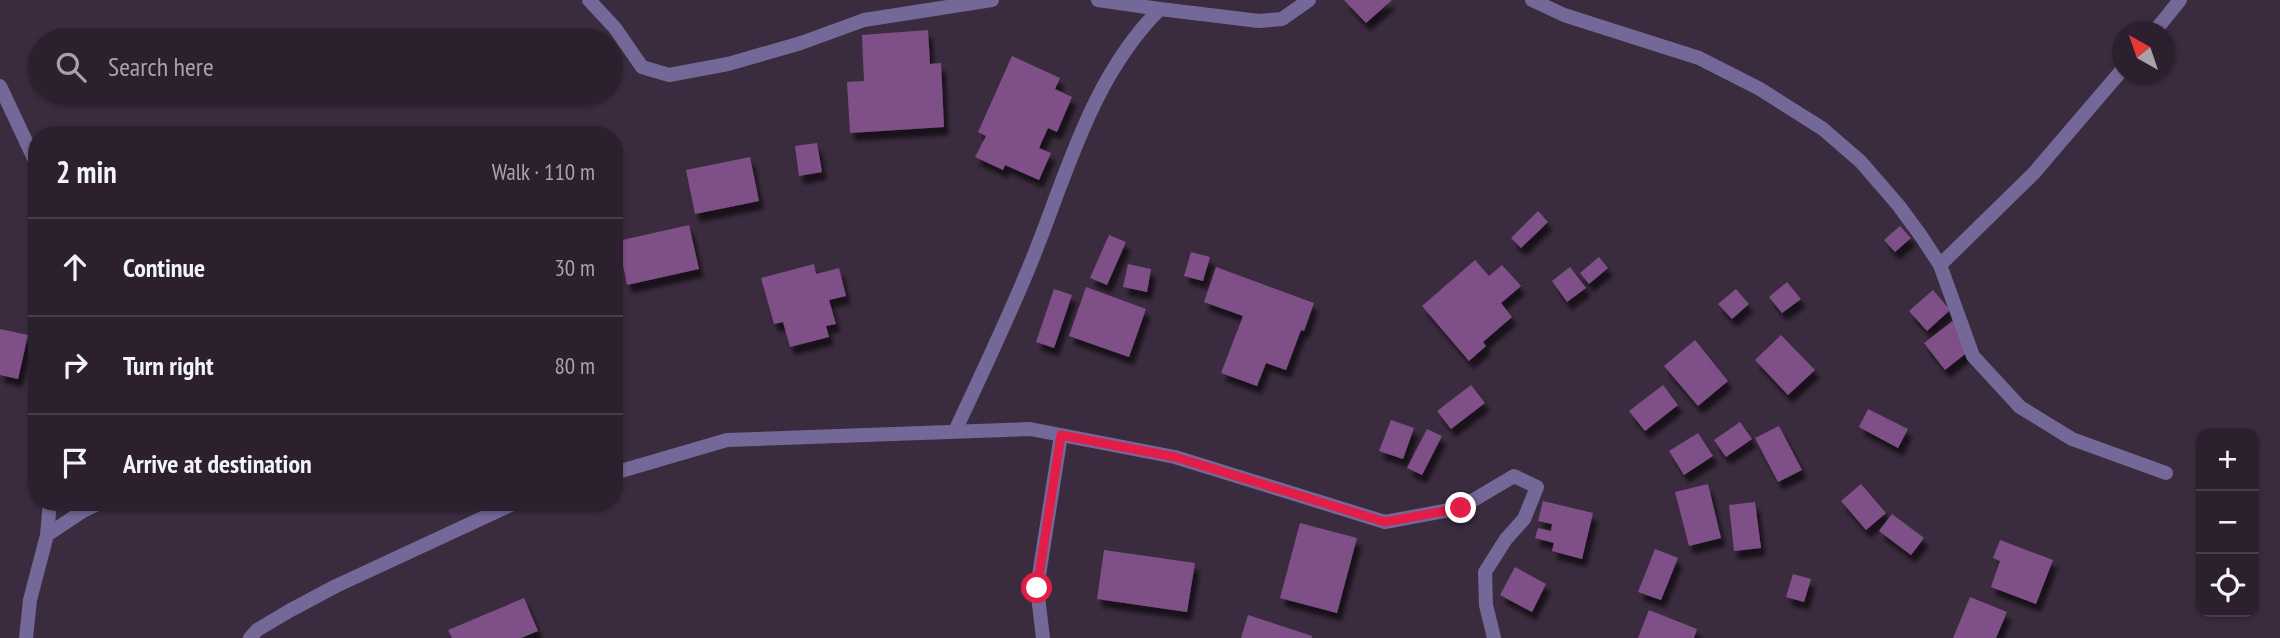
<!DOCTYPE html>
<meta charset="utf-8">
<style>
:root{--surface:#2c202e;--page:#382d3a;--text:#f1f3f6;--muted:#a6a3aa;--line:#483e4a}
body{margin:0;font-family:"PT Sans Narrow",sans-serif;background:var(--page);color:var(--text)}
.controls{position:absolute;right:21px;bottom:21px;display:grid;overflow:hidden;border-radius:14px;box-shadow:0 2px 5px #0004}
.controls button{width:63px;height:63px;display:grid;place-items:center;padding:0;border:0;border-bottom:2px solid var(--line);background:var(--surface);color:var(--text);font:35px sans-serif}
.compass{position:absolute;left:2112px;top:21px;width:63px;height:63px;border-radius:50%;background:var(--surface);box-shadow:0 2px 5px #0004;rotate:320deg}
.stop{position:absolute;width:21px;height:21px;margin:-16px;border:5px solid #e11d48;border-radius:50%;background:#fff}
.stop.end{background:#e11d48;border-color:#fff;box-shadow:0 2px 7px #0008}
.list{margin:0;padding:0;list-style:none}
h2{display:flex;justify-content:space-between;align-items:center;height:91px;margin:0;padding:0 28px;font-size:30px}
h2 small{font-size:23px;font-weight:400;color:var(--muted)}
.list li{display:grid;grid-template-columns:46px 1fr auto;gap:21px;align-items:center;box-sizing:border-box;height:98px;padding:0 28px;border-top:2px solid var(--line)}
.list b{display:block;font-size:26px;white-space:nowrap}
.list em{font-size:23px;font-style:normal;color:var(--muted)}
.icon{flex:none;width:38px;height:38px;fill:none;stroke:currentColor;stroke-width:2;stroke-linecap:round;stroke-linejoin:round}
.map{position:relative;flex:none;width:2280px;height:638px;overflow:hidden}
.search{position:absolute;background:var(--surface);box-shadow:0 2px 5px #0004;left:28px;top:28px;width:595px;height:77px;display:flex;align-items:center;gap:18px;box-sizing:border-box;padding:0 24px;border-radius:38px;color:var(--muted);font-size:26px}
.panel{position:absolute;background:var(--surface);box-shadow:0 2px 5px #0004;left:28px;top:126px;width:595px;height:385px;border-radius:28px}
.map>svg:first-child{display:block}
</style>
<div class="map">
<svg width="2280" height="638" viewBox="0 0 2280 638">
<defs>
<filter id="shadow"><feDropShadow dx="4.5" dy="8" stdDeviation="2" flood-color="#0009"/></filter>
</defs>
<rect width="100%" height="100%" fill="#3b2b3e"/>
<path fill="#7f5087" filter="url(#shadow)" d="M1344 0H1392L1366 23Z
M928 30 930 64 941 63 944 127 850 133 847 82 864 81 862 35Z
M1012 56 1060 78 1055 89 1072 97 1057 132 1048 128 1039 148 1051 153 1039 180 1005 165 1003 170 975 157 986 136 978 132Z
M817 143 822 172 799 176 795 146Z
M750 157 759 201 695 214 686 170Z
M1538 211 1548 222 1521 248 1511 238Z
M689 225 699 269 627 285 618 241Z
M1900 226 1911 238 1895 252 1884 240Z
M1109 235 1126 242 1107 285 1090 278Z
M1191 252 1210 257 1203 281 1184 276Z
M1599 257 1608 268 1589 284 1580 273Z
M1475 260 1489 276 1502 265 1521 286 1501 303 1512 317 1483 342 1486 346 1469 361 1422 306Z
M814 264 816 274 839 268 846 296 829 300 836 324 826 326 829 337 790 347 783 322 774 324 761 278Z
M1128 264 1151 269 1147 292 1123 287Z
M1216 267 1314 303 1304 331 1301 330 1286 370 1266 363 1257 386 1221 373 1243 316 1204 302Z
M1570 267 1586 288 1567 302 1552 281Z
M1787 282 1801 299 1782 313 1769 297Z
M1086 287 1146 309 1129 357 1069 336Z
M1054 289 1072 295 1054 348 1036 342Z
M1736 289 1749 304 1732 319 1718 304Z
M1933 290 1950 310 1927 331 1909 311Z
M1954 320 1975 346 1945 370 1924 343Z
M0 329 28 335 18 379 0 375Z
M1781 335 1815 370 1788 395 1755 360Z
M1695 340 1728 381 1698 406 1664 366Z
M1471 385 1485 403 1451 429 1437 411Z
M1663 385 1678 405 1645 431 1629 411Z
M1868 409 1908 429 1898 448 1859 427Z
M1391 420 1414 428 1403 459 1379 451Z
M1740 422 1752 439 1726 457 1714 440Z
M1779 426 1802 470 1778 482 1755 438Z
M1427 429 1442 436 1422 475 1407 468Z
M1698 433 1713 456 1684 475 1669 451Z
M1708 484 1721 538 1689 546 1675 492Z
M1861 484 1886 513 1866 530 1841 501Z
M1543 501 1593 513 1582 559 1552 551 1554 543 1535 538 1538 528 1551 531 1552 524 1538 521Z
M1755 502 1761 548 1734 551 1729 505Z
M1892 514 1924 538 1911 555 1879 531Z
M1300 523 1357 538 1337 613 1280 598Z
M2000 540 2053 560 2036 604 1991 587 2000 561 1993 558Z
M1655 549 1678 558 1661 600 1638 592Z
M1104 550 1195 563 1187 612 1097 599Z
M1515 567 1546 584 1532 612 1500 595Z
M1793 574 1811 579 1804 602 1786 597Z
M1970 597 2007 612 1996 638H1953Z
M524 598 538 631 521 638H452L448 630Z
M1649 610 1697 629 1694 638H1638Z
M1248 615 1312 636V638H1241Z"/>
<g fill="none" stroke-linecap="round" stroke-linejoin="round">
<path stroke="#736897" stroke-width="14" d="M589 0 615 28 642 67 669 75 728 64 801 43 864 20 992 0
M1098 0 1160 9
M1532 0 1564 15 1699 58 1760 89 1823 129 1861 162 1899 206 1921 236 1940 265 1973 356 2020 407 2072 439 2166 473
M2154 32 2180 0
M0 86 37 165
M1940 265 2034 173 2122 70
M955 431C981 376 1007 321 1030 265 1066 177 1091 77 1160 9L1259 21 1282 19 1309 0
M614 473 727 440 1030 429 1175 457 1385 522 1460 508 1514 476 1537 487 1524 519 1506 539 1485 572 1486 605 1494 638
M47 535 83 511 102 502
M26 638 30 600 47 535 50 502
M250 638 257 630 289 611 336 586 517 502
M1043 638 1037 588 1061 435"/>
</g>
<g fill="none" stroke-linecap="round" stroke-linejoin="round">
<path stroke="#e11d48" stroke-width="9" d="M1037 588 1061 435 1175 457 1385 522 1461 508"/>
</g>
</svg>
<div class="controls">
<button>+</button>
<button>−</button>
<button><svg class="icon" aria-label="locate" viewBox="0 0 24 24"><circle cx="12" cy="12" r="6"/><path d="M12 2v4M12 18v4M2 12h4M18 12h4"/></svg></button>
</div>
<svg class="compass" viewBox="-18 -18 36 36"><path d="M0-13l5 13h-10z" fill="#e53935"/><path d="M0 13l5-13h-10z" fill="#a6a3aa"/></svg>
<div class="stop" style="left:1037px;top:588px"></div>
<div class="stop end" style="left:1461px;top:508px"></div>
<div class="search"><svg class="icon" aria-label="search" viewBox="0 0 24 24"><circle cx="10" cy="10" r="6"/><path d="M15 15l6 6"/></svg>Search here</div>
<section class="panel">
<h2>2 min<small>Walk · 110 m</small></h2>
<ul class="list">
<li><svg class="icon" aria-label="ahead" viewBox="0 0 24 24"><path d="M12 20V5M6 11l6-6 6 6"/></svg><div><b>Continue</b></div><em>30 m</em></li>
<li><svg class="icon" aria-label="right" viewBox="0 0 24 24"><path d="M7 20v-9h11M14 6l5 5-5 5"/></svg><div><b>Turn right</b></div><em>80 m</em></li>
<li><svg class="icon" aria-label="arrive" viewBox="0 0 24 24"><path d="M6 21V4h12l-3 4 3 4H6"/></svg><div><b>Arrive at destination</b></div></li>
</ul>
</section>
</div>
